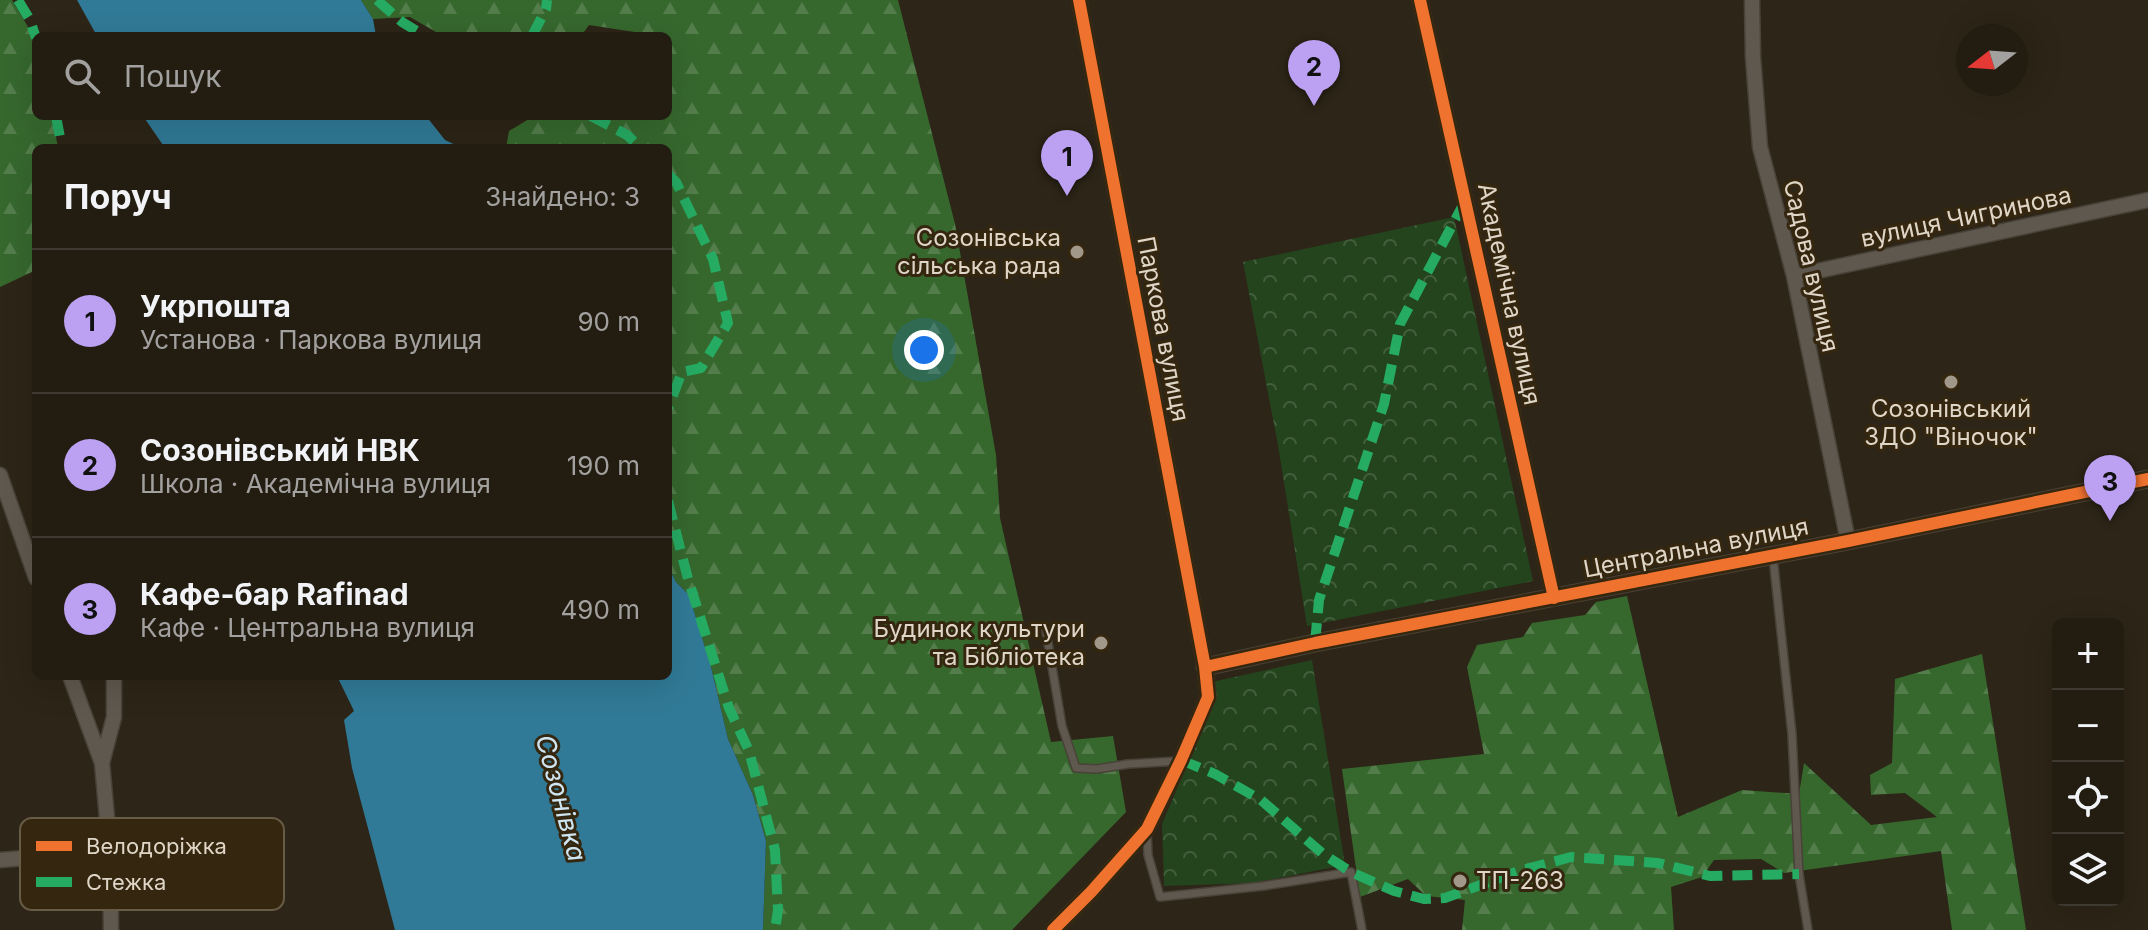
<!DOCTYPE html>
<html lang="uk">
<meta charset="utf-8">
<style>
:root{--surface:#221c11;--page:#2a251a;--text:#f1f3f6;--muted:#a2a19f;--line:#3f3a31;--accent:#bca0f2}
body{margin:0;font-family:Inter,sans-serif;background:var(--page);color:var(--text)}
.controls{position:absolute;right:24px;bottom:24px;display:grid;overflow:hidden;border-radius:12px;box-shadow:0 8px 32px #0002}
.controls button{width:72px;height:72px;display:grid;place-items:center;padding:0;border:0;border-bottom:2px solid var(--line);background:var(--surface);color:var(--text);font:40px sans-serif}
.compass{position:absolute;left:1956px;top:24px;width:72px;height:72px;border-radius:50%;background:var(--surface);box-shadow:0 8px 32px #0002;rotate:253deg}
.you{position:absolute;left:924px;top:350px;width:28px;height:28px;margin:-20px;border:6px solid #fff;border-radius:50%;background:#1a73e8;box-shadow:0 0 0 12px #1a73e833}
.badge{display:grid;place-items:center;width:52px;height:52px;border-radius:50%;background:var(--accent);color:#111;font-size:26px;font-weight:700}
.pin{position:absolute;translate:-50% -66px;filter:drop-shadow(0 2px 4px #0008)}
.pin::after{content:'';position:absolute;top:42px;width:28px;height:24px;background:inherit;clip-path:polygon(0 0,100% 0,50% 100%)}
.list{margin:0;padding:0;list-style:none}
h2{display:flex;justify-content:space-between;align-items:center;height:104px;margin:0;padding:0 32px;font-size:34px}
h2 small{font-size:26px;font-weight:400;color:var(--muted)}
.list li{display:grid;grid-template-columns:52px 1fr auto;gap:24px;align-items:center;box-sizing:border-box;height:144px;padding:0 32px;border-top:2px solid var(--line)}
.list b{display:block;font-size:30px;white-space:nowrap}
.list p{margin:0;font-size:26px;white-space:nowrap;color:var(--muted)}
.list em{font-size:26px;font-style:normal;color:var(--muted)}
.icon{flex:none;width:44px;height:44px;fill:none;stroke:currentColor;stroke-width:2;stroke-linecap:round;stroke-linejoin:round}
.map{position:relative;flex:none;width:2148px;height:930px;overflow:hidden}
.search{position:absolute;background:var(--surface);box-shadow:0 8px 32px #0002;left:32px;top:32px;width:640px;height:88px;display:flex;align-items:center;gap:20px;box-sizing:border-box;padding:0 28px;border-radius:12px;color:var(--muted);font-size:30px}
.panel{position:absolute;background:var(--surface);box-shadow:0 8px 32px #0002;left:32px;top:144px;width:640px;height:536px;border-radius:12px}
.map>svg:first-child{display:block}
</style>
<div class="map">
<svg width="2148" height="930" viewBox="0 0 2148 930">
<defs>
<pattern id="forest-firs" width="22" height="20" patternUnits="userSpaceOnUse" patternTransform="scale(2)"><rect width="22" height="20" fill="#36682e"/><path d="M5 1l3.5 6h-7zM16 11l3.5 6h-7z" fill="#537d4b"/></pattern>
<pattern id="park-crowns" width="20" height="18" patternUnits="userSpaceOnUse" patternTransform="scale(2)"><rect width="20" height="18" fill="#23441d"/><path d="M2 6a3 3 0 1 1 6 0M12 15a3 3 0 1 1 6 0" fill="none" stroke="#425e3c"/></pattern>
</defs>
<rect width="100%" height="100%" fill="#2d2517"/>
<path fill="url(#forest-firs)" d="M0 0H12L28 27 36 51V116H52L58 148H36V273L34 271 0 287Z
M361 0H898L955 224 996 455 1000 518 1051 742 1113 736 1126 812 1012 930H763L766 841 753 795 728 739 711 667 689 595 676 582 668 566V148H506L509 131 534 116H668V36H635V32L589 25 581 36H443L410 17 373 19Z
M1627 596 1678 817 1742 790 1799 794 1804 763 1871 825 1937 817 1905 793 1871 795 1870 775 1892 763 1895 679 1982 654 2026 930H1952L1941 851 1784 873 1761 859 1714 860 1702 877 1671 887 1674 930H1462L1465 900 1426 896 1408 879 1360 897 1342 769 1484 754 1467 667 1477 645 1523 637 1532 623 1585 615 1596 602Z"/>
<path fill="url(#park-crowns)" d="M1454 217 1533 581 1307 626 1278 445 1243 262Z
M1312 660 1345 865 1253 883 1164 886 1162 824 1214 702 1212 682Z"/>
<path fill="#317a97" d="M77 0H361L373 19 376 36H97Z
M143 116H426L445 140 462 148H165Z
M668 566 676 582 689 595 711 667 728 739 753 795 766 841 763 930H395L352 768 344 720 354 711 337 676H668Z"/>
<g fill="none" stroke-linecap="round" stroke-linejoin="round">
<defs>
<path id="service" d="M1773 557 1792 734 1799 874 1808 930
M1046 631 1062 726 1076 768 1097 769 1128 764 1179 761
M1147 831 1148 855 1160 897 1263 886 1351 872 1362 930"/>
<path id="minor" d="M1420 0 1554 598
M1752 0 1753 57 1760 147 1794 276 1848 541
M1794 276 2148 200
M0 475 36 578
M70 676 102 763
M0 860 110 851
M111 930 110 851 102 763 114 717V676
M1053 930 1091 892 1147 829 1181 760 1208 697 1205 667 1079 0"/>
<path id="tertiary" d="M1205 667 1315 643 1848 541 2148 479"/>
</defs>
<use href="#service" stroke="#494238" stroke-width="10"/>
<use href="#minor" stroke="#494238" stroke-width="17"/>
<use href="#tertiary" stroke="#494238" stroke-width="19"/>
<use href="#service" stroke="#5f584e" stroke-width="7"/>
<use href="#minor" stroke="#5f584e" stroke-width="14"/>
<use href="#tertiary" stroke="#5f584e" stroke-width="16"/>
<path stroke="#26ab63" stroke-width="10" stroke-dasharray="20 10" stroke-linecap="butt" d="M18 0 30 20 36 38
M377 0 402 22 425 36
M532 36 546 9 547 0
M56 116 62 148
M591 116 627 135 641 148
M668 174 676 182 713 259 728 323 701 368 682 372 668 408
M668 501 688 579 729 708 749 751 775 850 778 910 775 930
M1315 643 1319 600 1384 404 1400 324 1464 203
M1181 760 1215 774 1261 800 1323 854 1351 872 1394 891 1424 899 1445 898 1519 871 1571 857 1658 863 1710 876 1799 874"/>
<defs>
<path id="cycleway" d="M1420 0 1554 598
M1205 667 1315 643 1848 541 2148 479
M1053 930 1091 892 1147 829 1181 760 1208 697 1205 667 1079 0"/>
</defs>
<use href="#cycleway" stroke="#35270f" stroke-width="17"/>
<use href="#cycleway" stroke="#ef722f" stroke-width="12"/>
</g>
<g fill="#a1988a" stroke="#35270f" stroke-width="3">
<circle cx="1077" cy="252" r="8"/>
<circle cx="1951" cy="382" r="8"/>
<circle cx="1101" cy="643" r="8"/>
<circle cx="1460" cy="881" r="8"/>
</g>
<g text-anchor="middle" stroke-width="6" stroke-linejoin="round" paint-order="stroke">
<g font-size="24" fill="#dfd6c8" stroke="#35270f">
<text transform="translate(1966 217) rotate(-12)" y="8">вулиця Чигринова</text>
<text transform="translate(1811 266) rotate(77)" y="8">Садова вулиця</text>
<text transform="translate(1509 294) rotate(78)" y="8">Академічна вулиця</text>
<text transform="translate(1163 329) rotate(79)" y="8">Паркова вулиця</text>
<text transform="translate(1696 548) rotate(-11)" y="8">Центральна вулиця</text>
</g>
<g font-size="24" fill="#dfd6c8" stroke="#35270f" text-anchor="end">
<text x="1061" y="246">Созонівська<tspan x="1061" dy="28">сільська рада</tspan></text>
<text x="1951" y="417" text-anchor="middle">Созонівський<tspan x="1951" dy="28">ЗДО "Віночок"</tspan></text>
<text x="1085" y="637">Будинок культури<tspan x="1085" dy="28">та Бібліотека</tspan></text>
<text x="1476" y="889" text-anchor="start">ТП-263</text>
</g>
<g font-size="26" font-style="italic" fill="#cfe6f2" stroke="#35270f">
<text transform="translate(561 798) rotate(75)" y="9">Созонівка</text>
</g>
</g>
<rect x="20" y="818" width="264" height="92" rx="12" fill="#35270f" stroke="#685c46" stroke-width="2"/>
<rect x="36" y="841" width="36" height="10" fill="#ef722f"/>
<rect x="36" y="877" width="36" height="10" fill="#26ab63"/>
<g font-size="22" fill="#dfd6c8">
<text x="86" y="854">Велодоріжка</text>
<text x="86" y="890">Стежка</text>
</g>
</svg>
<div class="controls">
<button>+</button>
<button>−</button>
<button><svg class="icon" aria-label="locate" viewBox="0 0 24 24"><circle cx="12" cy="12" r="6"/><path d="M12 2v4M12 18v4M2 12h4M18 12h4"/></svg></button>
<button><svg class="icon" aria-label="layers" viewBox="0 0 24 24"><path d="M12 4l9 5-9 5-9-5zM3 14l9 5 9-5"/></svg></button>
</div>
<svg class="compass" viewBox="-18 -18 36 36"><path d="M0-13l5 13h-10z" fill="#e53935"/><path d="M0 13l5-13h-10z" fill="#a2a19f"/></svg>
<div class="you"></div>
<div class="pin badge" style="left:1067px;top:196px">1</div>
<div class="pin badge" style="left:1314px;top:106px">2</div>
<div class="pin badge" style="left:2110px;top:521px">3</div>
<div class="search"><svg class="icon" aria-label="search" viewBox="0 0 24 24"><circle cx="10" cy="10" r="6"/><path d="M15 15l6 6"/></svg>Пошук</div>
<section class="panel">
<h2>Поруч<small>Знайдено: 3</small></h2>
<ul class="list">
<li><span class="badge">1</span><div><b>Укрпошта</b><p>Установа · Паркова вулиця</p></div><em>90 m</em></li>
<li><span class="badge">2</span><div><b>Созонівський НВК</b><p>Школа · Академічна вулиця</p></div><em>190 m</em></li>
<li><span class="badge">3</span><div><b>Кафе-бар Rafinad</b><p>Кафе · Центральна вулиця</p></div><em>490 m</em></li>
</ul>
</section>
</div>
